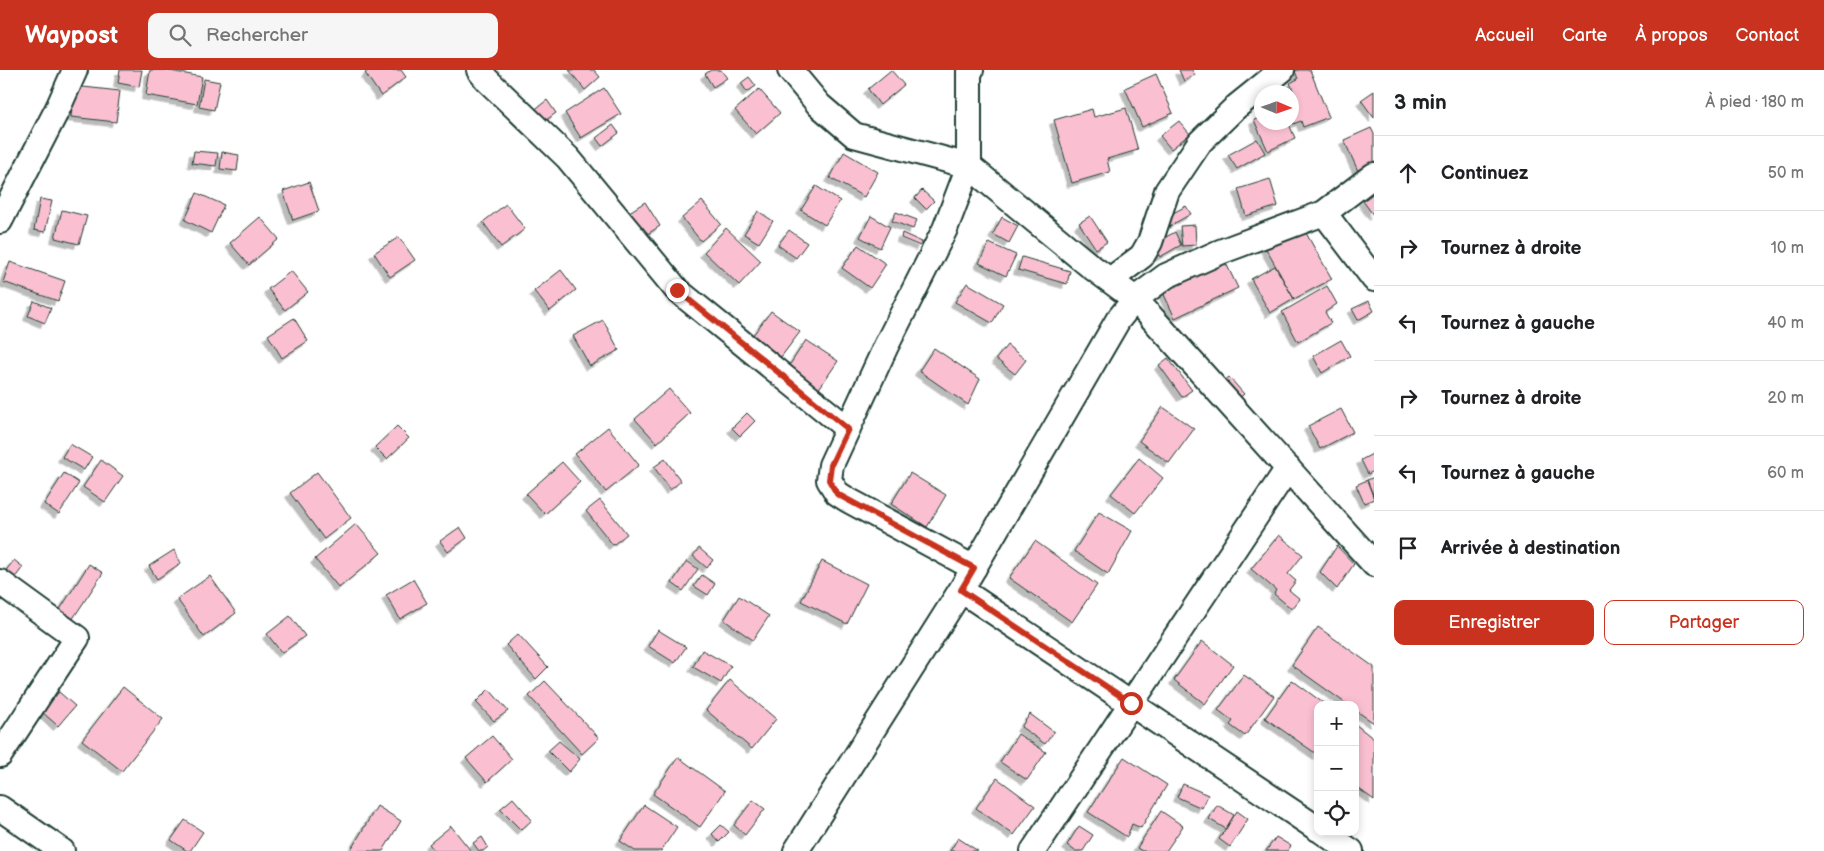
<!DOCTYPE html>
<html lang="fr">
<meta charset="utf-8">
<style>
:root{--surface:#fff;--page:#f6f6f6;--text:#202124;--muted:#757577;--line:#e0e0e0;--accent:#c8321e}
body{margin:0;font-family:"Balsamiq Sans",sans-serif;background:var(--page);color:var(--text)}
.controls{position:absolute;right:15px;bottom:15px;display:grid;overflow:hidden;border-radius:10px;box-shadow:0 2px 8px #0003}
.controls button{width:45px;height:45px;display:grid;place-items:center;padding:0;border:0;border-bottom:1px solid var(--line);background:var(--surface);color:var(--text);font:25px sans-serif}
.compass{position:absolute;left:1254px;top:15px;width:45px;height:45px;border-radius:50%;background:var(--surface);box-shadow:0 2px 8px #0003;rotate:92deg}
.stop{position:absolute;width:15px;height:15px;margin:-11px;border:4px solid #c8321e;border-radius:50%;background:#fff}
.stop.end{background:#c8321e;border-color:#fff;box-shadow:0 1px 5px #0008}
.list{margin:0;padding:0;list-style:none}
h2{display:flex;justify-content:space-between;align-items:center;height:65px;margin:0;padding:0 20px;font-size:21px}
h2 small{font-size:16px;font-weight:400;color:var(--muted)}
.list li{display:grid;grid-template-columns:32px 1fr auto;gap:15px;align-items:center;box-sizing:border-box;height:75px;padding:0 20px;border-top:1px solid var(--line)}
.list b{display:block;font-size:19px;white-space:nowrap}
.list em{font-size:16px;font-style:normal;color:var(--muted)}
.actions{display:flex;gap:10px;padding:15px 20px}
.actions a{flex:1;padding:11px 0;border:1px solid var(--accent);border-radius:10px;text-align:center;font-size:18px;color:var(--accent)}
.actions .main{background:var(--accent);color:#fff}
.icon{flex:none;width:28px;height:28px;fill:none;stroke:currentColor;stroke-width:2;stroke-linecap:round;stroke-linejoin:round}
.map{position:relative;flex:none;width:1374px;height:781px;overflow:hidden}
header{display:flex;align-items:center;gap:30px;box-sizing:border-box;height:70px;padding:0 25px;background:var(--accent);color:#fff}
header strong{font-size:24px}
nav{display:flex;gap:28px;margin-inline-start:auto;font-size:18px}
.search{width:350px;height:45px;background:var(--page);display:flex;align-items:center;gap:12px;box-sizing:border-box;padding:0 18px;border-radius:10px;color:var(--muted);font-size:19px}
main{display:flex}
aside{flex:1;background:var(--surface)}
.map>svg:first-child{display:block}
</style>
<header>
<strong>Waypost</strong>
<div class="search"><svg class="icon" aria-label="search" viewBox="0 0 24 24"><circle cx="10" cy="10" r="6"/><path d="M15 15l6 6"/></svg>Rechercher</div>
<nav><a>Accueil</a><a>Carte</a><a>À propos</a><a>Contact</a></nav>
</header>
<main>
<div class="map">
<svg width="1374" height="781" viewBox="0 0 1374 781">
<defs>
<filter id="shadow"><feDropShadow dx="-4.5" dy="4.5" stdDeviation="0" flood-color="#0004"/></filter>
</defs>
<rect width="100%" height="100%" fill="#fff"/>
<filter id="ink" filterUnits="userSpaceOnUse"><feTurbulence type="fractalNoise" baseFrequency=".02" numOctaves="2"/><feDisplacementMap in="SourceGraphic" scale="10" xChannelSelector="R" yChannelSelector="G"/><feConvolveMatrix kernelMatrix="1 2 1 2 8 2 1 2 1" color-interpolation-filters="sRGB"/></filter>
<g filter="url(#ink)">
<path fill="#fac0d1" stroke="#1f3d34" filter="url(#shadow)" d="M120 0H142L139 17 118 13Z
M150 0H165L202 7 197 34 146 25Z
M369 0H401L406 7 381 26 365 3Z
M569 0H594L600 7 585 20Z
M711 0H721L727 8 713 17 705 4Z
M891 0 904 15 880 35 868 19Z
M1179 0H1192L1195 5 1184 11Z
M1299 0H1310L1329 47 1303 57 1301 51 1293 54 1292 50V27L1295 25 1290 13 1298 9 1295 1Z
M1156 4 1173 43 1142 57 1125 18Z
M749 7 756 16 747 22 741 13Z
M204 9 220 12 214 40 199 37Z
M74 16 120 21 116 52 71 47Z
M604 18 621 44 581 68 565 43Z
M759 19 780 43 756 64 735 40Z
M1374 21V48L1361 30Z
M547 30 556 43 542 53 533 41Z
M1126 38 1138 80 1107 89 1110 102 1072 113 1054 50 1092 39 1094 47Z
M1262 47V52H1288L1295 68 1268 81 1254 50Z
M1179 51 1190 64 1171 79 1160 66Z
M613 55 619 63 602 76 596 68Z
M1371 58 1374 64V93L1358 101 1344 70Z
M1257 69 1265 83 1237 99 1228 85Z
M194 81 218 83 216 96 192 93Z
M222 82 239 85 237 101 220 99Z
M844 82 878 102 864 127 830 108Z
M1270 109 1278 136 1246 146 1238 119Z
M309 112 319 141 293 150 283 121Z
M816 116 840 131 825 155 801 140Z
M922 120 934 131 926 139 915 128Z
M197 123 224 135 211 163 185 150Z
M1374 123V146L1363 131Z
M40 129 52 131 45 162 34 160Z
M702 131 721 154 701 171 682 148Z
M645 132 660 156 638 170 623 146Z
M506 134 525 159 501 177 483 152Z
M1186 136 1191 144 1166 158 1162 149Z
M62 140 87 146 79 174 55 168Z
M758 141 773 151 759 173 744 164Z
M896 142 917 150 913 159 892 151Z
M871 146 890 157 880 178 860 167Z
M1090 146 1107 172 1096 179 1079 153Z
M260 147 279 169 249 195 230 173Z
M1002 147 1018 156 1009 173 993 164Z
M1195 155 1196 175 1182 176 1180 156Z
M1302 156 1332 209 1294 229 1265 177Z
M726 158 761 191 739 215 704 182Z
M789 160 807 173 796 188 778 175Z
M1175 162 1181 175 1160 187 1153 174Z
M902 163 922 172 920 176 901 168Z
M399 167 415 190 390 207 374 183Z
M989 173 1016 185 1006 206 979 193Z
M858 175 886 194 870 218 842 198Z
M1222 185 1238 218 1175 248 1159 214Z
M1022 187 1070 201 1067 214 1018 200Z
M10 192 65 211 58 231 3 212Z
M1275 196 1294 229 1270 243 1251 209Z
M561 200 576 220 550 241 534 221Z
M291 201 308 222 285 240 268 219Z
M967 213 1003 234 992 253 955 232Z
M1327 216 1337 234 1325 242 1331 253 1298 272 1282 242Z
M34 231 51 238 45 253 28 246Z
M1369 231 1374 241 1358 250 1352 239Z
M771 241 800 262 781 287 753 265Z
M294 248 308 271 282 288 268 265Z
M603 250 619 280 590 296 573 266Z
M806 270 838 291 814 326 783 305Z
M1341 270 1350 286 1322 303 1313 286Z
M1007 275 1026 290 1015 304 996 289Z
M934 278 980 309 968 335 919 301Z
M1168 288 1192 320 1182 327 1159 295Z
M1229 307 1244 324 1233 334 1218 317Z
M669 319 690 343 657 373 635 349Z
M1163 337 1194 359 1169 393 1139 371Z
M1341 339 1353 362 1320 379 1308 356Z
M747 343 755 351 740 366 732 358Z
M397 356 409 368 387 389 375 377Z
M608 357 639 395 606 422 575 384Z
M70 374 92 387 84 400 62 387Z
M1374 383V401L1368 404 1361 390Z
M1139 388 1163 408 1135 443 1111 424Z
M665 389 681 411 670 420 654 397Z
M101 390 123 406 105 432 83 417Z
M562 392 580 412 545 444 526 424Z
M317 402 351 448 324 469 290 423Z
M64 403 79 413 59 444 44 434Z
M910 403 946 425 927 457 891 434Z
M1374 407V427L1367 410Z
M1367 410 1374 429 1364 433 1356 415Z
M600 430 627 464 613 475 586 441Z
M1099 442 1132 461 1108 504 1074 481Z
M356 454 381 483 339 518 315 489Z
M460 457 467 468 448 482 440 471Z
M1279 465 1303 485 1288 504 1296 511 1289 520 1300 529 1292 539 1274 524 1276 520 1251 499Z
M1035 471 1097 515 1072 552 1009 508Z
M1337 476 1354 494 1337 519 1320 502Z
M699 478 713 490 707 498 693 486Z
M174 480 181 493 157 509 149 496Z
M14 490 23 497 14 509 4 503Z
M687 491 698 499 683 521 672 513Z
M822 491 867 514 847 554 801 531Z
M89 494 103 503 72 550 59 541Z
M702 505 715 514 708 525 694 516Z
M210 506 236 543 204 567 177 529Z
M413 509 427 533 400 549 386 525Z
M739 526 769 546 753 570 724 550Z
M290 546 305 566 282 583 267 564Z
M1318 557 1374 597V653L1355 640V635H1348L1292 595Z
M658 560 686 577 675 593 648 576Z
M518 564 548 597 536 609 506 575Z
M1202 571 1233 595 1205 634 1174 610Z
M702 580 731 596 721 613 693 597Z
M1244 605 1274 626 1245 666 1230 655 1233 651 1218 640Z
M730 610 776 649 752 679 706 640Z
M1292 610 1326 635H1318V685L1265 648Z
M545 611 599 668 582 684 529 626Z
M123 617 163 649 122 701 82 670Z
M489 619 508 641 494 651 476 632Z
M59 622 75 636 58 656 42 642Z
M1030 644 1054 662 1045 674 1021 657Z
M1355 654 1374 669V730L1355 716Z
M1018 664 1046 682 1027 710 1000 692Z
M492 666 512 689 487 712 466 688Z
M559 671 580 689 569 702 548 681Z
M678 687 725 721 700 757 653 724Z
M1124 687 1167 715 1141 758 1132 754 1127 767 1088 742Z
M997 708 1035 736 1014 765 976 738Z
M1183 714 1208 725 1202 738 1177 727Z
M513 728 532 750 521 760 500 739Z
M753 730 765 739 745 765 734 755Z
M644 735 677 757 661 781H635L620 771Z
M1217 735 1234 745 1226 759 1209 749Z
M377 736 401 751 383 781H350Z
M1161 741 1183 756 1166 781H1142L1137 778Z
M1237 741 1248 749 1230 777 1219 769Z
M185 750 203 762 190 781H187L171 770Z
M721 755 729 762 719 772 712 764Z
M451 756 471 781H435L429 774Z
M1079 756 1093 765 1083 781H1075L1067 775Z
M482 767 488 777 483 781H479L473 773Z
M1276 767 1291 776 1287 781H1266Z
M958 768 978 781H950Z"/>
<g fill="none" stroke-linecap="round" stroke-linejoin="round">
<defs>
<path id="minor" d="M479 0 487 10 568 88 677 220 848 359
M790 0 819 35 854 65 969 96 1089 195 1135 229 1374 494
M971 0 969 1V96L945 159 886 276 831 395 829 410 837 423 848 430 974 498
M1324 143 1374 209
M0 151 58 38 75 0
M1110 210 1142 186 1150 172 1167 121 1200 72 1236 37 1282 0
M0 512 77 568 0 685
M961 520 1318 759
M0 738 62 781
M1323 762 1351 781
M796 781 961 520 1118 250 1135 229 1166 206 1220 182 1324 143 1374 105
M1033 781 1288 398"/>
</defs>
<use href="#minor" stroke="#1f3d34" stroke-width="28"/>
<use href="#minor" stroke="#fff" stroke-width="24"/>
</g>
</g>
<g fill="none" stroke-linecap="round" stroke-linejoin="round" filter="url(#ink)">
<path stroke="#c8321e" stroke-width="6" d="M677 220 848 359 831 395 829 410 837 424 974 498 961 520 1131 633"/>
</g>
</svg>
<div class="controls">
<button>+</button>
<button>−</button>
<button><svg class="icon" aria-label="locate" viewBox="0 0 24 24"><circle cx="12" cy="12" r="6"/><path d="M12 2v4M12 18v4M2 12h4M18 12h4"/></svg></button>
</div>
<svg class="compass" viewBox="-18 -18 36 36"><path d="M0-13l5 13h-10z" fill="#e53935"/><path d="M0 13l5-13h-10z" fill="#757577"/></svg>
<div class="stop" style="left:1131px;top:633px"></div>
<div class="stop end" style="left:677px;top:220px"></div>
</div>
<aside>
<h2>3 min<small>À pied · 180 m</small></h2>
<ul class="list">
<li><svg class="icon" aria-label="ahead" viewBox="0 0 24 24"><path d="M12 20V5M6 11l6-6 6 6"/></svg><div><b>Continuez</b></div><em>50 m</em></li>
<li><svg class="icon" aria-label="right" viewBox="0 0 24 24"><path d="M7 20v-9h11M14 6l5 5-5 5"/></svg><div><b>Tournez à droite</b></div><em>10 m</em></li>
<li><svg class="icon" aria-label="left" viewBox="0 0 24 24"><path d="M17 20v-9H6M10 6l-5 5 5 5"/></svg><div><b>Tournez à gauche</b></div><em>40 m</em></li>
<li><svg class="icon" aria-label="right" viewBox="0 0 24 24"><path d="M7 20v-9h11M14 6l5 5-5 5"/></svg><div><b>Tournez à droite</b></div><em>20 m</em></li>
<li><svg class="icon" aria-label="left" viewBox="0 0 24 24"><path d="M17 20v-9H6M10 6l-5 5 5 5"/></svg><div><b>Tournez à gauche</b></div><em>60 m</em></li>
<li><svg class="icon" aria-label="arrive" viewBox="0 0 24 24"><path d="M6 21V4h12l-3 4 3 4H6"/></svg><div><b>Arrivée à destination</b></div></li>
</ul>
<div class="actions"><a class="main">Enregistrer</a><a>Partager</a></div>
</aside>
</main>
